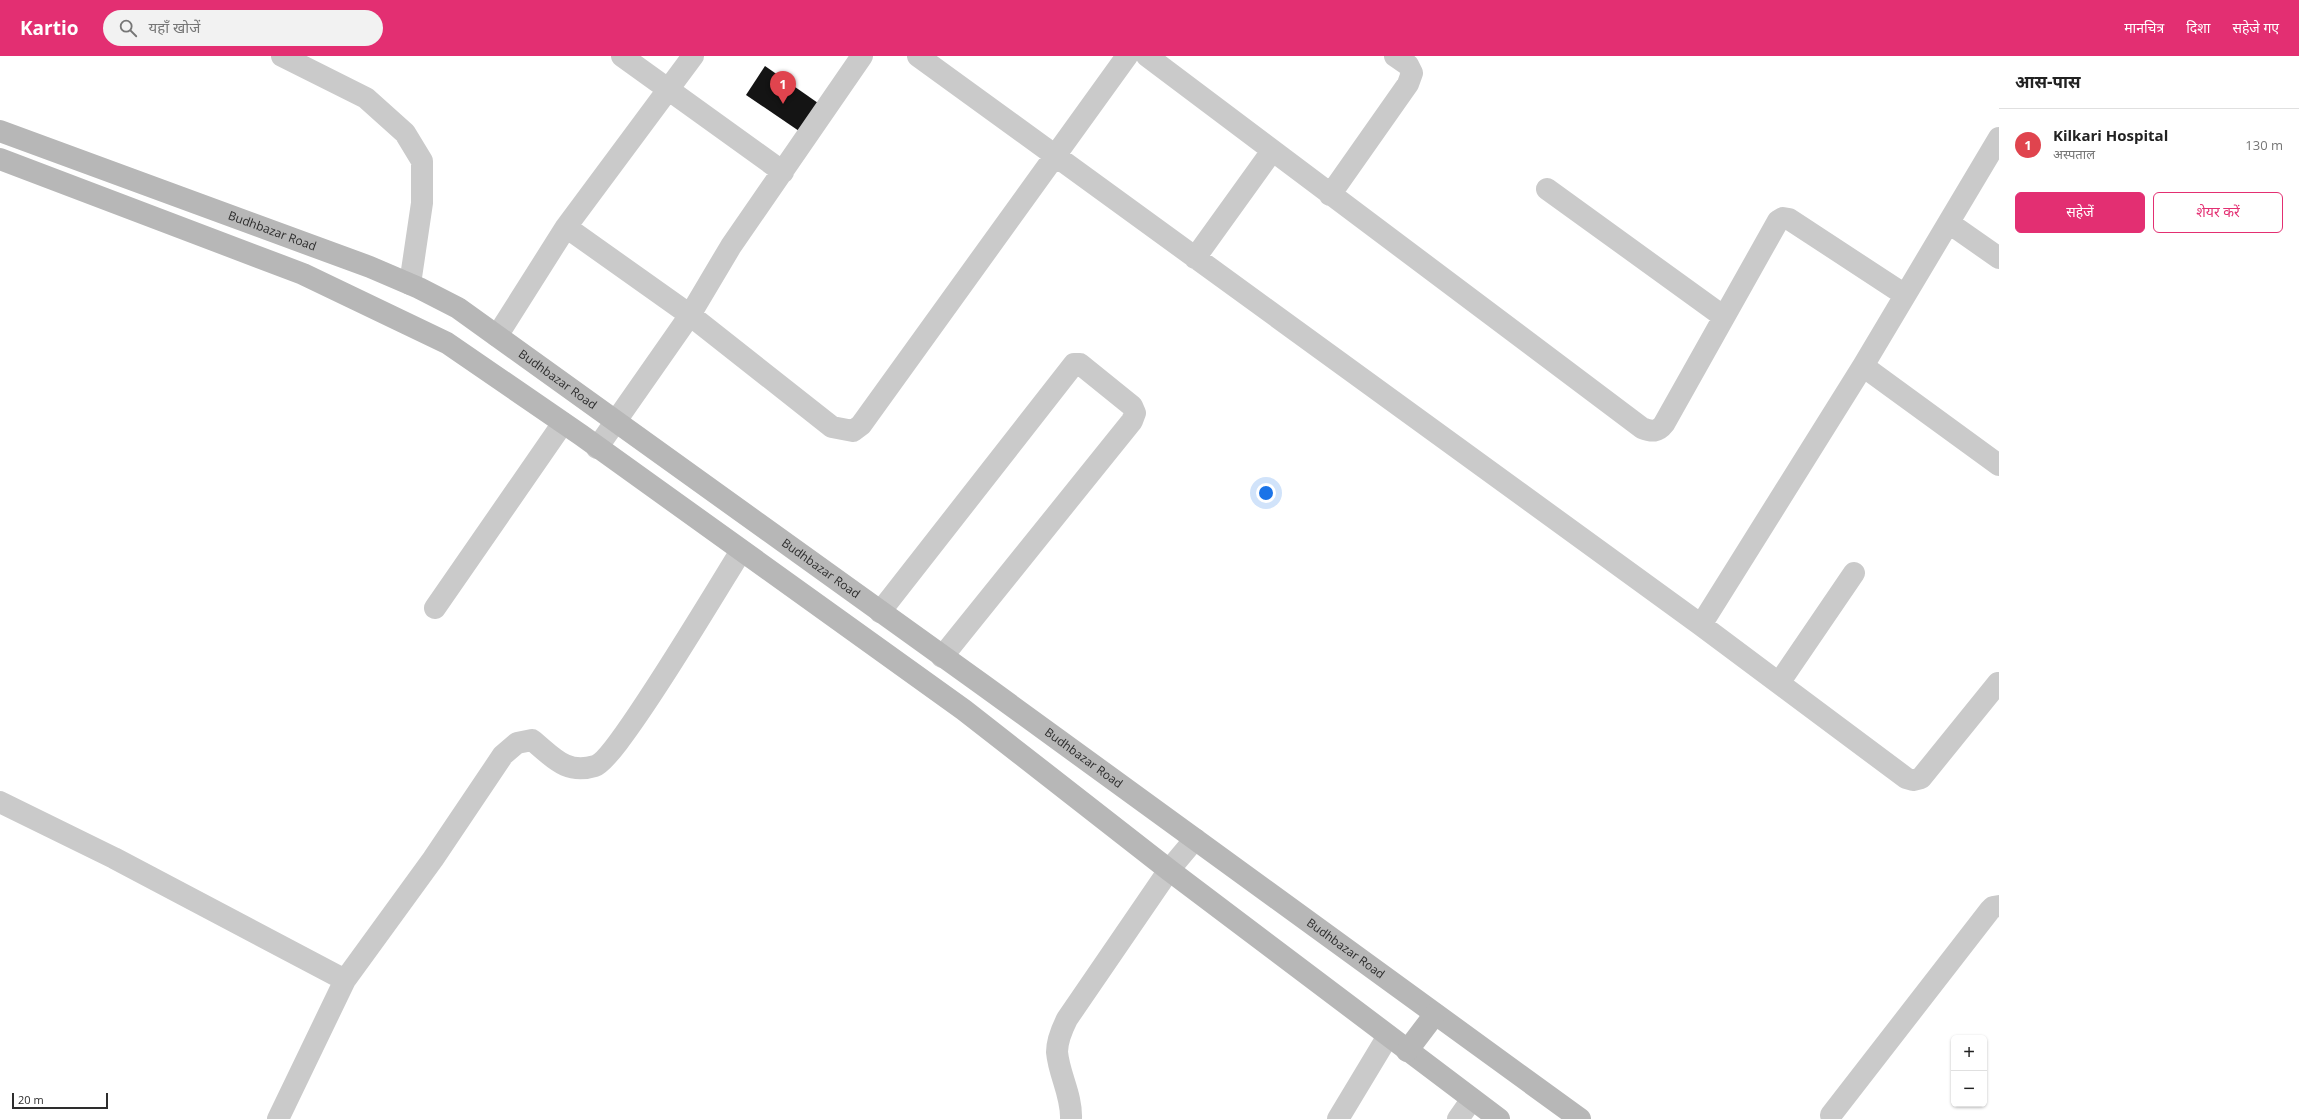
<!DOCTYPE html>
<html lang="hi">
<meta charset="utf-8">
<style>
:root{--surface:#fff;--page:#f2f2f2;--text:#222;--muted:#767676;--line:#e0e0e0;--accent:#e32f72}
body{margin:0;font-family:"Open Sans","Noto Sans Devanagari",sans-serif;background:var(--page);color:var(--text)}
.controls{position:absolute;right:12px;bottom:12px;display:grid;overflow:hidden;border-radius:6px;box-shadow:0 1px 3px #0004}
.controls button{width:36px;height:36px;display:grid;place-items:center;padding:0;border:0;border-bottom:1px solid var(--line);background:var(--surface);color:var(--text);font:20px sans-serif}
.scale{position:absolute;left:12px;bottom:10px;width:96px;box-sizing:border-box;padding-left:4px;border:2px solid #2d2d2d;border-top:0;font-size:11px;line-height:14px;white-space:nowrap;color:#2d2d2d;-webkit-text-stroke:3px #fff;paint-order:stroke}
.you{position:absolute;left:1266px;top:437px;width:14px;height:14px;margin:-10px;border:3px solid #fff;border-radius:50%;background:#1a73e8;box-shadow:0 0 0 6px #1a73e833}
.badge{display:grid;place-items:center;width:26px;height:26px;border-radius:50%;background:var(--accent);color:#fff;font-size:13px;font-weight:700}
.pin{position:absolute;translate:-50% -33px;filter:drop-shadow(0 1px 2px #0008)}
.pin::after{content:'';position:absolute;top:21px;width:14px;height:12px;background:inherit;clip-path:polygon(0 0,100% 0,50% 100%)}
.list{margin:0;padding:0;list-style:none}
h2{display:flex;justify-content:space-between;align-items:center;height:52px;margin:0;padding:0 16px;font-size:17px}
h2 small{font-size:13px;font-weight:400;color:var(--muted)}
.list li{display:grid;grid-template-columns:26px 1fr auto;gap:12px;align-items:center;box-sizing:border-box;height:72px;padding:0 16px;border-top:1px solid var(--line)}
.list b{display:block;font-size:15px;white-space:nowrap}
.list p{margin:0;font-size:13px;white-space:nowrap;color:var(--muted)}
.list em{font-size:13px;font-style:normal;color:var(--muted)}
.actions{display:flex;gap:8px;padding:12px 16px}
.actions a{flex:1;padding:9px 0;border:1px solid var(--accent);border-radius:6px;text-align:center;font-size:14px;color:var(--accent)}
.actions .main{background:var(--accent);color:#fff}
.icon{flex:none;width:22px;height:22px;fill:none;stroke:currentColor;stroke-width:2;stroke-linecap:round;stroke-linejoin:round}
.map{position:relative;flex:none;width:1999px;height:1063px;overflow:hidden}
header{display:flex;align-items:center;gap:24px;box-sizing:border-box;height:56px;padding:0 20px;background:var(--accent);color:#fff}
header strong{font-size:19px}
nav{display:flex;gap:22px;margin-inline-start:auto;font-size:14px}
.search{width:280px;height:36px;background:var(--page);display:flex;align-items:center;gap:10px;box-sizing:border-box;padding:0 14px;border-radius:22px;color:var(--muted);font-size:15px}
main{display:flex}
aside{flex:1;background:var(--surface)}
.map>svg:first-child{display:block}
</style>
<header>
<strong>Kartio</strong>
<div class="search"><svg class="icon" aria-label="search" viewBox="0 0 24 24"><circle cx="10" cy="10" r="6"/><path d="M15 15l6 6"/></svg>यहाँ खोजें</div>
<nav><a>मानचित्र</a><a>दिशा</a><a>सहेजे गए</a></nav>
</header>
<main>
<div class="map">
<svg width="1999" height="1063" viewBox="0 0 1999 1063">
<rect width="100%" height="100%" fill="#fff"/>
<path fill="#141414" d="M765 10 818 47 799 75 746 39Z"/>
<g fill="none" stroke-linecap="round" stroke-linejoin="round">
<path stroke="#cacaca" stroke-width="22" d="M282 0 366 42 405 77 422 105V147L410 228
M622 0 783 116
M918 0 1701 569 1906 722 1913 724 1921 722 1998 627
M1147 0 1642 372C1652 376 1658 376 1664 368L1778 165 1783 162 1789 163 1905 239
M1547 133 1724 261
M1330 139 1408 28 1412 17 1408 9 1395 0
M1949 167 1999 202
M566 171 690 259 832 371 853 375 861 369 1127 0
M1195 202 1272 95
M497 280 566 171 693 0
M1863 310 1999 409
M597 392 690 259 731 190 862 0
M435 552 563 367
M880 556 1074 308H1080L1132 350 1135 357 1132 365 942 601
M1701 569 1863 310 1999 82
M1779 627 1854 517
M0 746 114 802 345 924
M1831 1059 1990 854 1993 851 1999 850
M278 1063 345 924 433 803 503 699 517 687 532 684C553 701 566 719 595 710 616 704 722 525 741 495
M1071 1063C1072 1039 1059 1019 1057 996 1057 984 1062 973 1067 963L1169 814 1195 783
M1338 1063 1388 980
M1458 1063 1472 1043"/>
<g stroke="#b7b7b7" stroke-width="22">
<path id="s1" d="M0 75 370 211 419 232 458 252 983 629 1580 1063"/>
<path d="M0 103 303 218 447 287 581 379 964 654 1169 814 1499 1063"/>
<path d="M1407 995 1435 958"/>
</g>
</g>
<g text-anchor="middle" stroke-width="4" stroke-linejoin="round" paint-order="stroke">
<g font-size="12" fill="#2d2d2d" stroke="#fff">
<text dy="4" stroke="none"><textPath href="#s1" startOffset="290">Budhbazar Road</textPath></text>
<text dy="4" stroke="none"><textPath href="#s1" startOffset="614">Budhbazar Road</textPath></text>
<text dy="4" stroke="none"><textPath href="#s1" startOffset="938">Budhbazar Road</textPath></text>
<text dy="4" stroke="none"><textPath href="#s1" startOffset="1262">Budhbazar Road</textPath></text>
<text dy="4" stroke="none"><textPath href="#s1" startOffset="1586">Budhbazar Road</textPath></text>
</g>
</g>
</svg>
<div class="controls">
<button>+</button>
<button>−</button>
</div>
<div class="scale">20 m</div>
<div class="you"></div>
<div class="pin badge" style="left:783px;top:48px;background:#e0444e">1</div>
</div>
<aside>
<h2>आस-पास<small></small></h2>
<ul class="list">
<li><span class="badge" style="background:#e0444e">1</span><div><b>Kilkari Hospital</b><p>अस्पताल</p></div><em>130 m</em></li>
</ul>
<div class="actions"><a class="main">सहेजें</a><a>शेयर करें</a></div>
</aside>
</main>
